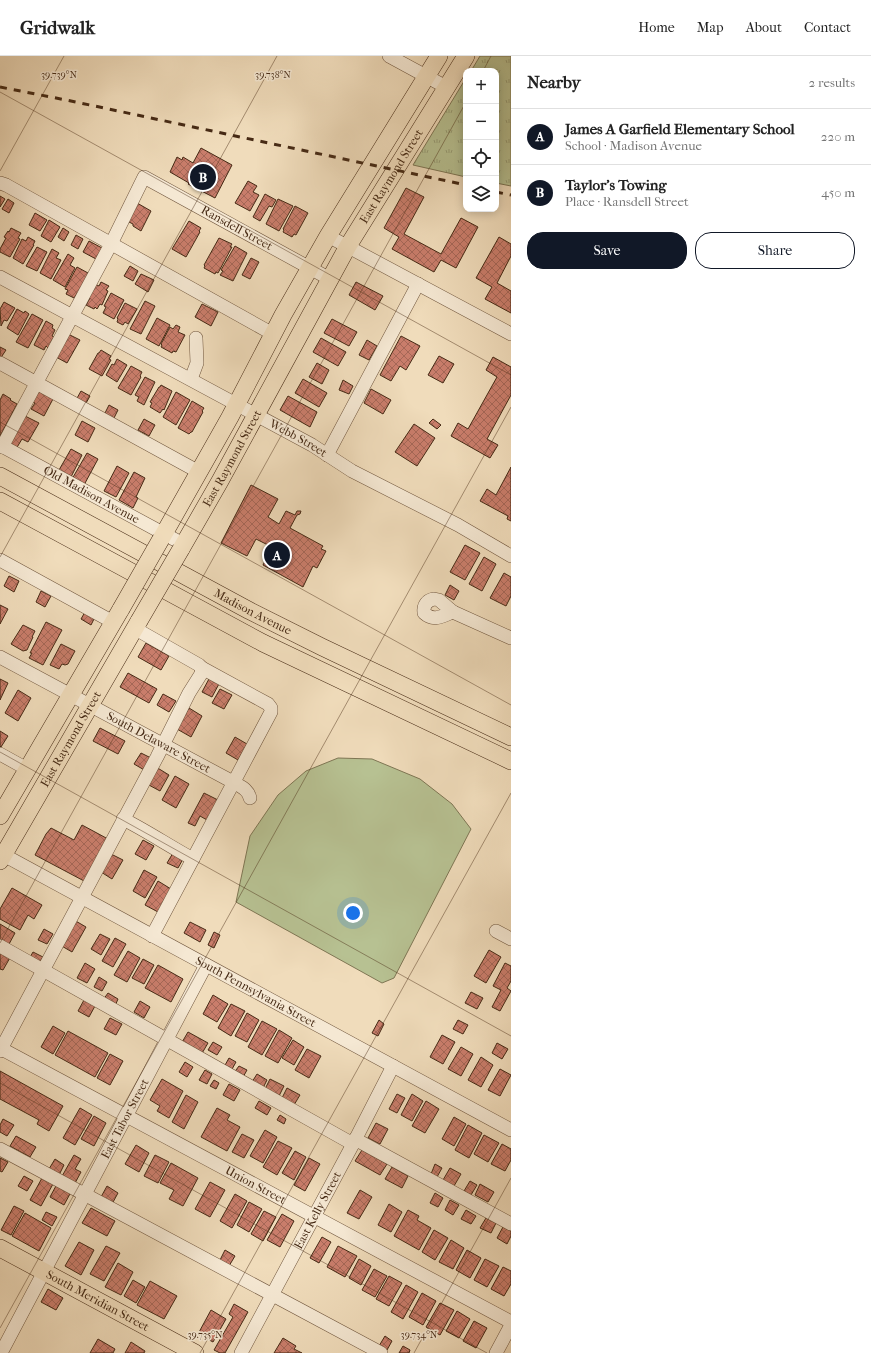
<!DOCTYPE html>
<meta charset="utf-8">
<style>
:root{--surface:#fff;--page:#f2f2f2;--text:#222;--muted:#767676;--line:#e0e0e0;--accent:#111827}
body{margin:0;font-family:"IM FELL French Canon",serif;background:var(--page);color:var(--text)}
.controls{position:absolute;right:12px;top:12px;display:grid;overflow:hidden;border-radius:8px;box-shadow:0 2px 10px #0003}
.controls button{width:36px;height:36px;display:grid;place-items:center;padding:0;border:0;border-bottom:1px solid var(--line);background:var(--surface);color:var(--text);font:20px sans-serif}
.you{position:absolute;left:353px;top:857px;width:14px;height:14px;margin:-10px;border:3px solid #fff;border-radius:50%;background:#1a73e8;box-shadow:0 0 0 6px #1a73e833}
.badge{display:grid;place-items:center;width:26px;height:26px;border-radius:50%;background:var(--accent);color:#fff;font-size:13px;font-weight:700}
.pin{position:absolute;translate:-50% -50%;border:2px solid #fff;box-shadow:0 1px 4px #0006}
.list{margin:0;padding:0;list-style:none}
h2{display:flex;justify-content:space-between;align-items:center;height:52px;margin:0;padding:0 16px;font-size:17px}
h2 small{font-size:13px;font-weight:400;color:var(--muted)}
.list li{display:grid;grid-template-columns:26px 1fr auto;gap:12px;align-items:center;box-sizing:border-box;height:56px;padding:0 16px;border-top:1px solid var(--line)}
.list b{display:block;font-size:15px;white-space:nowrap}
.list p{margin:0;font-size:13px;white-space:nowrap;color:var(--muted)}
.list em{font-size:13px;font-style:normal;color:var(--muted)}
.actions{display:flex;gap:8px;padding:12px 16px}
.actions a{flex:1;padding:9px 0;border:1px solid var(--accent);border-radius:16px;text-align:center;font-size:14px;color:var(--accent)}
.actions .main{background:var(--accent);color:#fff}
.icon{flex:none;width:22px;height:22px;fill:none;stroke:currentColor;stroke-width:2;stroke-linecap:round;stroke-linejoin:round}
.map{position:relative;flex:none;width:511px;height:1297px;overflow:hidden}
header{display:flex;align-items:center;gap:24px;box-sizing:border-box;height:56px;padding:0 20px;background:var(--surface);border-bottom:1px solid var(--line)}
header strong{font-size:19px}
nav{display:flex;gap:22px;margin-inline-start:auto;font-size:14px}
main{display:flex}
aside{flex:1;background:var(--surface)}
.map>svg:first-child{display:block}
</style>
<header>
<strong>Gridwalk</strong>
<nav><a>Home</a><a>Map</a><a>About</a><a>Contact</a></nav>
</header>
<main>
<div class="map">
<svg width="511" height="1297" viewBox="0 0 511 1297">
<defs>
<pattern id="park-tufts" width="24" height="20" patternUnits="userSpaceOnUse"><rect width="24" height="20" fill="#b7c192"/><path d="M3 7l-1-3M5 7V3M7 7l1-3M15 17l-1-3M17 17v-4M19 17l1-3" fill="none" stroke="#979d76"/></pattern>
<pattern id="building-cross-hatch" width="8" height="8" patternUnits="userSpaceOnUse"><rect width="8" height="8" fill="#c97d6b"/><path d="M0 0l8 8M0 8l8-8" fill="none" stroke="#a56757"/></pattern>
</defs>
<rect width="100%" height="100%" fill="#f0dcbb"/>
<filter id="stains"><feTurbulence type="fractalNoise" baseFrequency=".005" numOctaves="4"/><feColorMatrix values="0 0 0 0 .2 0 0 0 0 .09 0 0 0 0 .02 0 0 0 .5 -.17"/></filter>
<radialGradient id="worn" r=".72"><stop offset=".6" stop-color="#630" stop-opacity="0"/><stop offset="1" stop-color="#630" stop-opacity=".3"/></radialGradient>
<path fill="url(#park-tufts)" stroke="#7e7654" d="M480 0H511V130L496 127V15H471Z
M466 22V121L413 109Z"/>
<path fill="#b7c192" stroke="#7e7654" d="M338 702 372 703 420 723 452 748 471 773 394 922 382 927 236 846 250 780 278 739 306 715Z"/>
<path fill="url(#building-cross-hatch)" stroke="#462a15" d="M201 92 232 109 215 142 188 128 189 127 170 116 177 101 182 104 183 101 193 107Z
M248 125 257 130 253 136 259 139 250 155 235 147Z
M406 132 424 141 404 178 441 198 461 162 478 171 456 212 441 204 434 216 392 193 399 181 384 172Z
M265 138 276 144 272 151 269 150 260 165 253 161Z
M0 140 5 143 0 151Z
M8 143 14 147 9 157 2 153Z
M278 143 293 150 279 175 266 168Z
M137 147 151 155 141 175 133 170V168L127 165Z
M295 150 308 157 296 179 294 178 292 181 283 176 284 174 283 173Z
M35 157 47 164 40 175 29 169Z
M49 164 60 171 51 186 41 180Z
M189 165 201 172 199 175 200 176 186 201 172 193Z
M11 172 21 177 18 182 20 183 10 201 0 196V193L6 182 4 181 8 175 9 176Z
M63 172 69 176 64 185 58 181Z
M76 179 83 183 78 193 71 189Z
M28 181 35 185 33 189H34L23 208 13 202 22 183 26 185Z
M499 181 511 188V200L497 227 511 235V257L485 243 492 231 476 222Z
M219 182 232 188 230 191H232L218 217 216 216 215 218 204 212 205 210 204 209Z
M89 185 102 192 96 203 83 196Z
M235 190 247 197 233 225 220 219 223 215 221 214Z
M37 191 47 196 37 215 26 210Z
M52 193 59 197 56 202 61 204 51 223 40 217Z
M68 198 74 202 70 209 75 212 65 231 53 224Z
M251 202 259 206 250 223 242 219Z
M130 210 138 215 133 225 124 220Z
M77 211 88 217 79 237 78 236 74 242 66 238 68 234 65 233Z
M141 218 154 224 148 236 135 228Z
M101 226 109 230 106 234 108 235 102 249 100 248 97 253 95 251 94 253 86 249 90 242 88 241 95 228 99 230Z
M356 226 383 240 375 254 349 239Z
M111 237 124 244 114 263 103 257 106 251 104 250Z
M145 245 155 250 141 278 130 273Z
M4 246 15 252 7 265 4 264 1 270 0 253Z
M125 247 137 253 128 268 125 266 123 269 117 266 118 263 117 262Z
M202 248 218 256 211 270 195 261Z
M17 253 24 257 25 255 29 258 18 279 7 272Z
M32 258 43 264 28 292 16 286Z
M157 262 170 269 159 290 146 283Z
M332 263 357 276 349 290 324 277Z
M46 265 53 269 52 272 55 274 52 280 54 281 48 292 46 290 44 294 34 289Z
M176 269 180 271 178 276 185 279 176 296 173 295 172 297 161 291 162 289 161 288 170 271 173 273Z
M68 278 80 284 67 307 56 301Z
M401 280 420 290 406 314 400 310 391 325 380 319Z
M321 282 346 296 338 310 313 296Z
M367 284 377 290 369 304 359 299Z
M0 291 6 294 0 303Z
M101 294 111 300 109 303 111 304 102 320 89 313 98 297H99Z
M439 300 454 308 443 327 428 319Z
M493 301 511 311V339L487 383 498 389 490 402 451 380 458 367 468 373 497 321 486 314Z
M117 303 127 309 117 326 106 319 112 308 114 309Z
M317 307 329 314 322 328 309 321Z
M131 310 142 316 140 320 141 321 131 339 118 332Z
M145 321 155 326 144 349 137 345 139 341 135 339Z
M303 323 327 337 319 351 295 337Z
M343 324 353 330 349 338 339 334Z
M161 329 172 335 164 354 163 353 160 357 150 351 152 347 150 346 159 331H160Z
M371 333 391 344 383 358 364 347Z
M38 335 53 343 44 360 31 353 35 347 32 346Z
M81 335 90 340 85 349 76 344Z
M176 336 190 344 176 369 163 361Z
M3 338 11 343 10 344 17 348 0 380V344Z
M288 340 317 356 310 371 280 354Z
M192 345 204 352 202 355 203 356 192 376H191L189 378 178 372Z
M109 349 118 354 113 364 104 359Z
M25 360 39 367 28 386 22 383 16 393 7 388Z
M144 363 155 369 149 380 138 374Z
M433 363 441 369 437 373 429 367Z
M82 365 95 372 88 386 75 379Z
M414 368 435 382 417 410 395 396Z
M71 393 82 399 71 421 59 414Z
M87 397 98 403 84 429 72 423Z
M117 410 129 417 116 441 104 435Z
M511 411V465L507 463 508 460 480 445 487 433 496 439Z
M134 416 145 422 136 441 138 442 133 452 119 444Z
M251 429 278 443 268 461 279 468 286 455 295 459 297 455H301L300 458 297 459 290 472 323 490 321 493 326 495 317 512 313 510 303 531 263 509 272 491 256 483 247 500 221 487Z
M465 489 480 497 465 524 450 516Z
M484 501 496 508 482 535 469 528Z
M504 517 511 521V540L506 550 490 542Z
M9 520 19 525 14 536 4 530Z
M450 529 459 535 454 544 445 539Z
M41 535 51 540 45 551 36 546Z
M0 549 8 553 0 568Z
M85 556 95 561 91 569 81 563Z
M46 566 62 574 43 609 29 602 32 597H30Z
M23 569 35 575 32 581H33L27 594 23 595 11 588Z
M146 587 169 600 161 614 138 601Z
M61 588 75 595 68 608 65 609 62 608 59 613 50 609Z
M128 617 157 633 149 647 120 631Z
M210 621 220 626 212 641 202 636Z
M0 623 8 627 0 644Z
M220 633 232 639 224 653 212 647Z
M18 634 31 642 18 665 5 657Z
M163 638 176 645 169 656 157 649Z
M189 652 202 660 191 681 177 673Z
M100 672 125 685 118 698 93 685Z
M0 675 8 680 1 691 0 690Z
M235 681 247 688 238 704 226 697Z
M141 697 153 703 146 715 134 708Z
M156 711 169 719 160 735 147 728Z
M175 720 189 728 176 752 162 744Z
M204 737 218 744 207 764 200 760 195 770 188 767Z
M82 769 108 783 86 826 35 799 46 778 51 772 74 784Z
M143 784 154 790 146 804 135 798Z
M173 797 183 803 178 812 167 807Z
M111 798 123 804 112 823 101 816Z
M144 814 157 821 145 842 133 835Z
M158 825 171 833 158 856 145 849Z
M12 832 42 849 34 863 28 859 20 874 0 863V853Z
M74 864 86 871 72 896 60 889Z
M190 866 206 874 200 886 184 877Z
M0 868 15 877 8 890 0 885Z
M44 873 53 878 47 888 38 884Z
M214 876 220 879 214 892 208 889Z
M100 878 110 883 101 899 91 893Z
M115 882 126 888 113 911 102 905Z
M0 894 11 900 3 914 0 913Z
M489 894 501 901 486 927 474 920Z
M128 895 140 902 127 926 114 919Z
M33 896 43 901 39 908 29 903Z
M143 903 154 909 144 928 132 922Z
M85 907 95 913 87 927 77 922Z
M505 907 511 910V925L507 932 511 935 500 955 492 951 501 934 493 930Z
M158 909 183 923 171 946 145 932Z
M99 921 107 926 102 935 94 931Z
M471 936 483 942 477 953 465 947Z
M108 937 118 943 115 950 103 944Z
M213 939 228 948 217 966 203 958Z
M84 944 95 950 89 961 78 955Z
M140 945 150 951 144 962 134 956Z
M231 948 245 955 231 980 218 972Z
M247 957 259 964 247 986 235 980Z
M110 962 122 968 116 979 104 973Z
M379 964 384 968 378 980 372 977Z
M458 964 468 969 463 978 453 973Z
M262 965 277 973 262 999 248 991Z
M53 970 65 977 53 998 41 991Z
M279 974 292 982 278 1007 265 1000Z
M68 975 108 997 95 1021 55 999Z
M188 976 208 987 201 999 181 988Z
M442 979 455 986 443 1008 430 1001Z
M293 984 304 991 294 1009 282 1002Z
M213 986 222 991 217 999 208 994Z
M497 987 508 993 502 1003 492 997Z
M461 991 473 998 461 1020 448 1013Z
M307 993 321 1000 309 1022 295 1014Z
M110 998 123 1005 110 1029 97 1022Z
M481 1001 493 1009 481 1031 468 1024Z
M229 1002 236 1006 231 1015 224 1011Z
M185 1006 193 1011 187 1021 179 1016Z
M239 1010 247 1014 242 1023 233 1018Z
M500 1013 511 1019 500 1040 488 1034Z
M205 1014 212 1018 207 1028 199 1024Z
M0 1015 63 1050 49 1075 37 1068 39 1064 0 1043Z
M257 1018 267 1024 263 1032 252 1026Z
M162 1023 183 1035 169 1062 157 1055 160 1050 150 1044Z
M270 1023 284 1030 279 1040 265 1033Z
M214 1024 219 1027 216 1033 210 1030Z
M229 1028 240 1034 234 1045 223 1039Z
M287 1032 300 1039 294 1049 282 1042Z
M397 1038 405 1042 397 1057 389 1053Z
M412 1038 423 1045 412 1065 401 1059Z
M186 1039 198 1046 184 1073 172 1066Z
M259 1045 271 1052 267 1059 255 1052Z
M426 1045 439 1053 425 1077 412 1070Z
M80 1052 92 1059 75 1089 63 1082Z
M217 1052 230 1059 227 1064 240 1071 227 1095 201 1081Z
M280 1059 286 1063 284 1068 277 1064Z
M94 1060 106 1067 94 1090 81 1083Z
M454 1061 466 1068 454 1090 442 1083Z
M3 1063 14 1069 7 1080 0 1076V1069Z
M376 1067 388 1073 380 1088 368 1082Z
M468 1069 482 1077 469 1102 455 1094Z
M265 1074 277 1081 263 1107 250 1100Z
M242 1078 254 1084 244 1102 232 1096Z
M484 1079 499 1087 488 1106 474 1098Z
M16 1080 36 1091 30 1101 10 1090Z
M278 1085 292 1092 277 1119 263 1111Z
M502 1088 511 1093V1104L505 1115 491 1108Z
M136 1089 149 1097 139 1116 125 1108Z
M362 1094 387 1108 380 1119 355 1105Z
M295 1095 306 1101 294 1124 282 1117Z
M74 1099 81 1103 75 1113 81 1116 74 1129 61 1122Z
M155 1099 169 1106 158 1127 144 1120Z
M0 1102 8 1106 2 1116 0 1115Z
M309 1102 320 1108 305 1135 294 1129Z
M55 1103 64 1109 59 1119 49 1113Z
M171 1107 198 1122 183 1150 169 1143 174 1134 160 1127Z
M435 1108 442 1112 437 1121 431 1118Z
M392 1111 408 1120 402 1132 385 1123Z
M450 1112 461 1118 454 1130 443 1124Z
M24 1120 33 1125 27 1135 18 1130Z
M42 1122 53 1128 41 1150 30 1144Z
M470 1125 477 1129 471 1139 464 1135Z
M210 1126 225 1134 210 1161 195 1153Z
M57 1128 71 1136 64 1149 50 1141Z
M480 1128 494 1136 488 1146 475 1139Z
M107 1130 118 1137 112 1148 101 1141Z
M360 1134 372 1141 359 1163 347 1157Z
M435 1137 443 1142 438 1151 430 1147Z
M235 1138 247 1145 232 1172 220 1165Z
M450 1144 459 1149 453 1159 445 1154Z
M249 1146 262 1153 249 1176 237 1169Z
M389 1148 402 1156 391 1176 378 1169Z
M14 1150 24 1155 11 1179 1 1174Z
M91 1152 115 1165 107 1180 82 1167Z
M408 1154 419 1160 417 1164 431 1172 419 1194 394 1180Z
M466 1154 476 1160 471 1168 461 1163Z
M264 1155 276 1161 263 1185 251 1178Z
M46 1156 57 1161 52 1170 42 1164Z
M25 1157 51 1172 39 1195 12 1180Z
M282 1158 294 1165 280 1191 267 1184Z
M486 1162 496 1167 491 1177 480 1172Z
M503 1171 511 1175V1180L507 1188 497 1182Z
M434 1174 448 1182 435 1204 422 1196Z
M322 1181 331 1186 319 1207 310 1202Z
M451 1184 464 1192 453 1213 439 1206Z
M79 1186 94 1194 81 1219 65 1210Z
M106 1190 120 1197 104 1225 90 1218Z
M338 1190 357 1200 345 1221 327 1211Z
M225 1194 235 1200 229 1210 220 1204Z
M467 1194 481 1202 470 1222 456 1214Z
M359 1203 371 1210 361 1229 349 1222Z
M485 1203 499 1210 487 1231 474 1224Z
M118 1207 133 1216 121 1239 105 1231Z
M503 1211 511 1215V1228L504 1240 491 1233Z
M374 1213 387 1220 375 1241 362 1234Z
M389 1220 402 1227 389 1250 376 1243Z
M133 1224 145 1231 136 1247 124 1240Z
M150 1225 177 1240 164 1263 137 1249Z
M406 1229 418 1236 403 1263 391 1256Z
M48 1233 63 1242 56 1254 41 1246Z
M422 1237 436 1245 423 1269 409 1261Z
M440 1247 454 1254 440 1279 426 1271Z
M234 1248 248 1256 225 1297H220L214 1294 233 1261 229 1258Z
M211 1254 226 1263 213 1286 198 1278Z
M457 1255 470 1263 459 1282 446 1275Z
M474 1265 487 1272 476 1292 463 1285Z
M385 1280 392 1285 387 1294 379 1290Z
M283 1282 296 1290 294 1293 302 1297H274Z
M98 1283 115 1293 113 1297H90Z
M131 1286 145 1295 144 1297H125Z
M403 1290 410 1294 409 1297H399Z"/>
<g fill="none" stroke-linecap="round" stroke-linejoin="round">
<defs>
<g id="minor">
<path d="M389 0 446 31"/>
<path d="M0 127 6 129 273 278"/>
<path d="M328 180 511 278"/>
<path id="s1" d="M0 221 312 389 352 415 458 469 511 500"/>
<path d="M0 307 199 416"/>
<path d="M191 323 197 307 196 282"/>
<path id="s2" d="M0 389 183 488"/>
<path id="s3" d="M2 391 111 188 144 121 330 223"/>
<path d="M327 399 418 228"/>
<path d="M0 504 113 566"/>
<path d="M434 543 439 544 453 556C442 560 434 566 424 557 423 549 427 544 434 543Z"/>
<path d="M453 556 511 582"/>
<path d="M134 572 199 609 202 612 268 648 271 652V656L152 880"/>
<path id="s4" d="M0 601 233 726C241 731 248 733 250 742"/>
<path d="M0 698 27 713"/>
<path d="M123 763C147 775 169 790 193 803"/>
<path id="s5" d="M0 797 511 1074"/>
<path d="M496 875 511 883"/>
<path d="M0 890 353 1088"/>
<path id="s6" d="M0 992 511 1266"/>
<path d="M0 995 157 701 189 637 201 618 202 612"/>
<path d="M355 1083 511 1168"/>
<path d="M0 1093 381 1297"/>
<path id="s7" d="M1 1297 206 909"/>
<path id="s8" d="M241 1297 353 1088 393 1010"/>
<path d="M496 1297 511 1269"/>
</g>
<g id="major">
<path id="s9" d="M0 420 250 555 322 591 511 681"/>
<path d="M0 445 263 587 511 705"/>
<path d="M161 483 230 361 283 259 328 180 439 0"/>
<path id="s10" d="M181 493 220 425 348 190 466 0"/>
<path d="M0 760 121 553"/>
<path id="s11" d="M0 805 139 565"/>
<path id="s12" d="M0 1192 195 1297"/>
</g>
</defs>
<use href="#minor" stroke="#70563e" stroke-width="14"/>
<use href="#major" stroke="#462a15" stroke-width="18"/>
<use href="#minor" stroke="#f5e8d3" stroke-width="13"/>
<use href="#major" stroke="#f0dcbb" stroke-width="17"/>
<path stroke="#462a15" stroke-width="3" stroke-dasharray="7 7" stroke-linecap="butt" d="M0 31 71 45 466 129
M496 136 511 139"/>
<defs>
<path id="major-bridge" d="M121 553 161 483
M139 565 181 493"/>
</defs>
<use href="#major-bridge" stroke="#462a15" stroke-width="18" stroke-linecap="butt"/>
<use href="#major-bridge" stroke="#f0dcbb" stroke-width="17"/>
</g>
<path fill="none" stroke="#462a15" stroke-width="1" stroke-opacity="0.45" d="M483 15 491 0M0 36 511 319M0 115 64 0M0 366 511 649M0 501 277 0M0 696 511 980M0 887 466 46M0 1027 487 1297M0 1272 511 351M200 1297 511 737M414 1297 511 1122"/>
<g text-anchor="middle" stroke-width="3" stroke-linejoin="round" paint-order="stroke">
<g font-size="12" fill="#462a15" stroke="#f5e8d3">
<text dy="4" stroke="none"><textPath href="#s10" startOffset="428">East Raymond Street</textPath></text>
<text dy="4" stroke="none"><textPath href="#s3" startOffset="411">Ransdell Street</textPath></text>
<text dy="4" stroke="none"><textPath href="#s1" startOffset="339">Webb Street</textPath></text>
<text dy="4" stroke="none"><textPath href="#s10" startOffset="104">East Raymond Street</textPath></text>
<text dy="4" stroke="none"><textPath href="#s2" startOffset="104">Old Madison Avenue</textPath></text>
<text dy="4" stroke="none"><textPath href="#s9" startOffset="287">Madison Avenue</textPath></text>
<text dy="4" stroke="none"><textPath href="#s11" startOffset="141">East Raymond Street</textPath></text>
<text dy="4" stroke="none"><textPath href="#s4" startOffset="180">South Delaware Street</textPath></text>
<text dy="4" stroke="none"><textPath href="#s5" startOffset="291">South Pennsylvania Street</textPath></text>
<text dy="4" stroke="none"><textPath href="#s7" startOffset="265">East Tabor Street</textPath></text>
<text dy="4" stroke="none"><textPath href="#s6" startOffset="290">Union Street</textPath></text>
<text dy="4" stroke="none"><textPath href="#s8" startOffset="162">East Kelly Street</textPath></text>
<text dy="4" stroke="none"><textPath href="#s12" startOffset="111">South Meridian Street</textPath></text>
</g>
</g>
<g font-size="10" text-anchor="middle" fill="#462a15" stroke="#f5e8d3" stroke-width="3" stroke-linejoin="round" paint-order="stroke">
<text x="59" y="22">39.739°N</text>
<text x="273" y="22">39.738°N</text>
<text x="205" y="1282">39.735°N</text>
<text x="419" y="1282">39.734°N</text>
</g>
<rect width="100%" height="100%" filter="url(#stains)"/>
<rect width="100%" height="100%" fill="url(#worn)"/>
</svg>
<div class="controls">
<button>+</button>
<button>−</button>
<button><svg class="icon" aria-label="locate" viewBox="0 0 24 24"><circle cx="12" cy="12" r="6"/><path d="M12 2v4M12 18v4M2 12h4M18 12h4"/></svg></button>
<button><svg class="icon" aria-label="layers" viewBox="0 0 24 24"><path d="M12 4l9 5-9 5-9-5zM3 14l9 5 9-5"/></svg></button>
</div>
<div class="you"></div>
<div class="pin badge" style="left:277px;top:499px">A</div>
<div class="pin badge" style="left:203px;top:121px">B</div>
</div>
<aside>
<h2>Nearby<small>2 results</small></h2>
<ul class="list">
<li><span class="badge">A</span><div><b>James A Garfield Elementary School</b><p>School · Madison Avenue</p></div><em>220 m</em></li>
<li><span class="badge">B</span><div><b>Taylor's Towing</b><p>Place · Ransdell Street</p></div><em>450 m</em></li>
</ul>
<div class="actions"><a class="main">Save</a><a>Share</a></div>
</aside>
</main>
